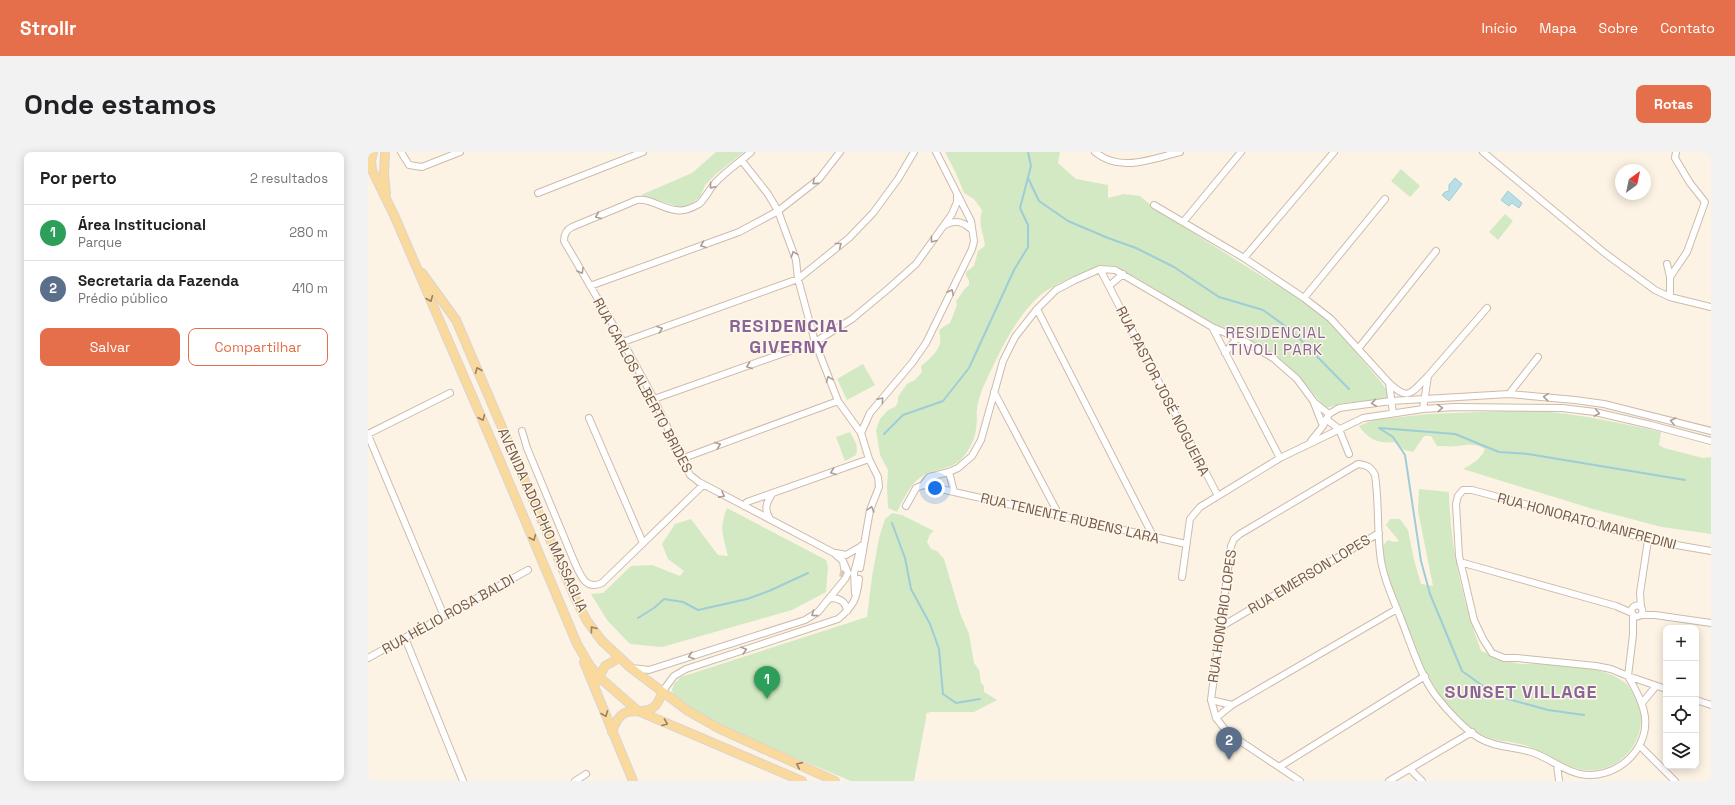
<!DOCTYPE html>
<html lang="pt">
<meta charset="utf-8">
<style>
:root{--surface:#fff;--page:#f2f2f2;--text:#202124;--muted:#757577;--line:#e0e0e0;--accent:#e56f4a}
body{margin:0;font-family:"Space Grotesk",sans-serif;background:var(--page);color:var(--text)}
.controls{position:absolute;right:12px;bottom:12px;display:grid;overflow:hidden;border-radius:8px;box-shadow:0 2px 10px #0003}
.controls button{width:36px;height:36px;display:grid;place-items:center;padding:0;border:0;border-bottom:1px solid var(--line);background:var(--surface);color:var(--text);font:20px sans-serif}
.compass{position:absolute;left:1247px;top:12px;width:36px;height:36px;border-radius:50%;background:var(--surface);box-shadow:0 2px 10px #0003;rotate:33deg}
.you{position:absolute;left:567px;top:336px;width:14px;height:14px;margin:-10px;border:3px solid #fff;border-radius:50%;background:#1a73e8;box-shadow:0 0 0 6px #1a73e833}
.badge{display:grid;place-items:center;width:26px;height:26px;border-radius:50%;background:var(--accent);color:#fff;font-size:13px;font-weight:700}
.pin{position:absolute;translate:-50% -33px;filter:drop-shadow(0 1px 2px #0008)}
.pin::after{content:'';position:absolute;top:21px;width:14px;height:12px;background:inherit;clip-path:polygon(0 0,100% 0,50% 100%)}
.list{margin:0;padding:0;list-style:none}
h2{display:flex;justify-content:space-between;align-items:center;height:52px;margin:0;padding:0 16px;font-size:17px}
h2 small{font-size:13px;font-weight:400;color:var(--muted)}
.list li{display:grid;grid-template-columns:26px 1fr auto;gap:12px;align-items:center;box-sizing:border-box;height:56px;padding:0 16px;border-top:1px solid var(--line)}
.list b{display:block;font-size:15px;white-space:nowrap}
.list p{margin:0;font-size:13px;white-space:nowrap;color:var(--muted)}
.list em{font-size:13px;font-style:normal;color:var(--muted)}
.actions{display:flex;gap:8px;padding:12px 16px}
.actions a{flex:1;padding:9px 0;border:1px solid var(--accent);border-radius:8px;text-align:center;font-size:14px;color:var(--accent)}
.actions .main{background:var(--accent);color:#fff}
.icon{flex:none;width:22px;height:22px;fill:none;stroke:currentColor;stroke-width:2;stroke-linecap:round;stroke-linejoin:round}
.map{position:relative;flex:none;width:1343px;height:629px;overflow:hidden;border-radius:8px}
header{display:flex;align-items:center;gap:24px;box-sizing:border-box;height:56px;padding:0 20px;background:var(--accent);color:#fff}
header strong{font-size:19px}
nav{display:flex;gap:22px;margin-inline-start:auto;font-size:14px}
.intro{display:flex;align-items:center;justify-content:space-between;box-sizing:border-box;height:96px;padding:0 24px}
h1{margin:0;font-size:28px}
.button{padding:10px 18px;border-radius:8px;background:var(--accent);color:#fff;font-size:14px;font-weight:700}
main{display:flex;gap:24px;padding:0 24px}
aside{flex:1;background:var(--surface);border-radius:8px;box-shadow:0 2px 10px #0003}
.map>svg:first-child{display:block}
</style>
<header>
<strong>Strollr</strong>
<nav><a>Início</a><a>Mapa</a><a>Sobre</a><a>Contato</a></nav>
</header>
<div class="intro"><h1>Onde estamos</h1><a class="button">Rotas</a></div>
<main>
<aside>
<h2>Por perto<small>2 resultados</small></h2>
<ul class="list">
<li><span class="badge" style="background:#2e9e5b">1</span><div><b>Área Institucional</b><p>Parque</p></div><em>280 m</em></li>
<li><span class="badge" style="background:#5c6f8a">2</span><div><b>Secretaria da Fazenda</b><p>Prédio público</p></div><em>410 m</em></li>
</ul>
<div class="actions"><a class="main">Salvar</a><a>Compartilhar</a></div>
</aside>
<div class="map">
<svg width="1343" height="629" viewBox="0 0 1343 629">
<rect width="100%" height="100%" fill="#fcf3e4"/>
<path fill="#d2e9c3" d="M348 0H376L348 22 337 33 332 45 323 52 314 56 273 43 324 21Z
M577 0H692L690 11 708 27 740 33V46L756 42 772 44 786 56 895 125 929 144 962 170 1012 229 1018 237 1020 244 1016 248 976 251 958 256C942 238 926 219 907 204 888 189 866 181 845 171 811 154 781 131 747 114 732 112 720 118 707 124 694 130 678 137 668 147 651 164 638 187 628 208 622 221 615 233 611 247 607 260 610 265 608 277 607 286 602 297 596 304 586 317 571 316 558 322 543 329 536 346 529 360L520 356 519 336 520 318 512 303 508 278 512 267 520 258 527 255 530 250V245L539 232 547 228 554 220 553 214C559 209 571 199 572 191 574 178 565 180 582 171L589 153 588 149C593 144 595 137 601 133V128L598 124V120L606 114 610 99 617 94C615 78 610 74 614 58L606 47 596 41 588 21Z
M1033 17 1052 34 1042 45 1023 29Z
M1137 62 1145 69 1130 88 1121 80Z
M495 212 507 233 479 248 469 227Z
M1164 258C1208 262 1250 270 1293 280L1291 293 1296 296 1335 306 1343 305V382L1294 375 1225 357 1095 317C1104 312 1113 307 1117 297 1107 291 1100 293 1089 294 1082 295 1075 294 1069 294L1063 284H1056L1045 300 1036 298 1026 290C1010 292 1000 287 991 274L1005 268 1061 262Z
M482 280C486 288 491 293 488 303L477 309 468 285Z
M1051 337 1081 340C1082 395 1094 447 1113 499 1124 503 1135 508 1147 511 1154 513 1163 511 1171 512 1196 514 1236 514 1256 530 1260 532 1262 538 1265 542 1267 546 1271 551 1272 555 1278 585 1259 613 1229 618 1205 621 1185 605 1164 596 1147 588 1128 591 1112 582 1101 577 1075 551 1068 540 1058 523 1050 504 1043 485 1031 456 1019 426 1014 395L1020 388 1026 390 1031 389 1018 373 1022 367H1032L1040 378 1046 408 1053 432 1065 434 1050 359Z
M359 356 458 408 460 415 458 440 424 458 294 495 262 492 239 468 223 442 235 441 263 414 284 413 312 424 316 419 300 407 294 392 307 372 323 367 350 403 360 404C355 384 351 376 359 356Z
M524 361 534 363 566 379 562 382 559 390 563 397 569 399 576 407 592 461 601 482 606 511 611 518 613 531 616 534V540L629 548 606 560H562L558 562V566L546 629H483L362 578 333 563 306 545 304 538 306 532 313 525 499 465 504 425 511 386 517 367Z"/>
<path fill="#b9dee5" stroke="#9fcdd7" d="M1087 26 1094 32 1081 49 1074 43 1077 40 1081 39V33Z
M1140 39 1154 51 1151 56 1144 51 1141 54 1133 48Z"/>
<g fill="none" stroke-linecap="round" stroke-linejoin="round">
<path stroke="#9fcdd7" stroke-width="2" d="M660 26 671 49 700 69 740 86 768 96 806 115 851 145 895 158 924 179 981 237
M1011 276 1025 285 1037 303 1053 409 1062 442 1094 519 1129 544 1180 558 1216 563
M1012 276 1087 282 1131 300 1160 302 1317 328
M516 282 535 263 575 249 601 216 646 118 660 95V73L652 56 663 14 660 0
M524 371 537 406 543 437 562 472 571 497 575 542 588 551 612 547
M270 466 286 456 296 447 315 450 330 458 379 447 401 439 440 421"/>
<path stroke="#dacdbe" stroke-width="6" stroke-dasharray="6 3" stroke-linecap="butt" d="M474 425 476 416"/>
<defs>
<path id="minor" d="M33 0 41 13 54 15 92 0
M383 0C372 10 358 19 348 30 342 36 337 47 331 52 324 56 316 60 308 58 294 57 283 46 269 48L204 75C198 78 196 82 196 89L255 190 286 247 322 323 331 330 466 401 475 409 476 416
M727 0C752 21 783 7 812 0
M1115 0 1238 102 1287 138 1302 145 1343 155
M374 9 400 42 410 59 428 108 430 127 447 190 470 249 493 281 501 307 510 325 511 335 502 358 492 416
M170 41 275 0
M786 53 876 106 936 146 963 167 1021 231 1025 261
M816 69 873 0
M577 73C588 67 596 70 604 78
M876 106 966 0
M1299 112 1302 125
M732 117 850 344
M222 134 371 80 410 59 451 27 472 0
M741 134 755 122
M1302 145V125L1319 100 1337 50 1322 31 1307 6 1308 0
M936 146 1017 47
M669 157 785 384
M844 175 912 306
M255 190 430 127 481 86 505 61 530 27 546 0
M990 197 1068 99
M857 201 869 186
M1021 231C1041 250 1043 241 1060 224
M626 240 691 363
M1141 242 1170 205
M286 247 447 190 484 167 520 137 548 112 584 62 589 50V42
M946 251 955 274
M1055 257 1060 224 1119 156
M221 266 275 391
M958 267 971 277 981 302
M154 279 159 296 206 409C212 422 217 439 234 431L335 333
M493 281 502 261 544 211 558 191 604 97 606 89 603 69 568 0
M0 282 82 241
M0 283 76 464
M943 289 955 274 961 262 971 256 1023 249 1141 242 1207 248 1236 252 1343 279
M313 307 470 249
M581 320 586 340
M555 333 818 392
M376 354 379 350 501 307
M538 354 548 336 555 333 561 325 581 320 590 316 604 304 613 288 635 209 647 185 669 157 688 138 707 128 732 117 747 118 844 175 878 190 905 206 929 227 946 250 961 262
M402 367C396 358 398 351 404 342
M468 401 478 403 492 395
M1092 410 1248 454 1264 461
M814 425 822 367 832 355 912 306 995 266 1055 257 1087 255 1194 256 1227 260 1283 273 1343 289
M487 441 486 421 493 394
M462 446C471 446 478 449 479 459
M1263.5 459a5.5 5.5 0 1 1 11 0a5.5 5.5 0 1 1-11 0Z
M1273 455 1272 441 1280 388
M1265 463V483L1260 524 1298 537
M1273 463H1287L1343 471
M851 476 1011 381
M37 486 95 629
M0 506 160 418
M264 516 281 518 437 468 450 460 477 427 480 421 476 411
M294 540 306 524 318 517 470 467C486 454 489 446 491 427
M843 548 864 553
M1328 548 1343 553
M1274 551 1288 534
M848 566 864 553 1029 457
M1272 594 1307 629
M1189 613 1191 629
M911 615 1057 524
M1042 617 1054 629
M207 629 218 622
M932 629 860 581 848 566 843 548 863 394 866 387 872 382 990 312C999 313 1003 315 1007 323 1011 349 1009 375 1012 401 1014 424 1025 446 1033 467 1043 492 1052 523 1068 544 1078 557 1096 577 1111 586 1126 595 1146 595 1163 600 1180 605 1194 618 1212 622 1245 629 1281 600 1277 565 1275 550 1267 537 1260 524L1243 517 1228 514 1149 506H1136L1124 501 1115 487 1106 468 1091 404 1088 352 1090 344 1095 338H1104L1194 362 1280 388 1343 399
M1021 629 1104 580"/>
<path id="major" d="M5 0 3 9 4 18 26 63 130 304 209 492 222 514 231 525 270 559 434 629
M17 0 16 23 18 41
M54 121 88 168 208 448 219 469 234 489 263 516 320 559 352 577 467 629
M216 510 265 629
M229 529 237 514 251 506
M244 580C257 538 283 579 294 540"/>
</defs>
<use href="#minor" stroke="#cdbbab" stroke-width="8"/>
<use href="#major" stroke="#dbd4d0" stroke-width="10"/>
<use href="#minor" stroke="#fff" stroke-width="6"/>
<use href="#major" stroke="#fad99d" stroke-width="8"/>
</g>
<defs><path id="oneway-chevron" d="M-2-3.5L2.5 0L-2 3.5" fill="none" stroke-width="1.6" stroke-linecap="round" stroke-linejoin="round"/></defs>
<g stroke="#ac9c92">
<use href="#oneway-chevron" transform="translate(447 30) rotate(139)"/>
<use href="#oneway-chevron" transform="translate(344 34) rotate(131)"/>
<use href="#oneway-chevron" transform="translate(230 64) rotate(158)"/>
<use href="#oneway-chevron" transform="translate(565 88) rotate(127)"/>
<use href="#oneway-chevron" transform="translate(335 93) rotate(160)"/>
<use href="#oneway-chevron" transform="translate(471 93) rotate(-38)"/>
<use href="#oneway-chevron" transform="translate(426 102) rotate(-110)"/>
<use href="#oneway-chevron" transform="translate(213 119) rotate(60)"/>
<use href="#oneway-chevron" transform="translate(583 140) rotate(-64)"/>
<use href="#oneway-chevron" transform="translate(292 177) rotate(-20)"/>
<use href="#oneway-chevron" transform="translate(381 214) rotate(160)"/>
<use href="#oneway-chevron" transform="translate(461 227) rotate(-111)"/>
<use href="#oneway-chevron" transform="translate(1178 245) rotate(-175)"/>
<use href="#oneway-chevron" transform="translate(513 248) rotate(-50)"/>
<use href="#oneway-chevron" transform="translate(1006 251) rotate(172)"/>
<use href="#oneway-chevron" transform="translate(1072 256) rotate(-3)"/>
<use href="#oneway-chevron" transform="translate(1229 261) rotate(11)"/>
<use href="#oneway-chevron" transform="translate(1305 269) rotate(-166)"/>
<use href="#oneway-chevron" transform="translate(350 293) rotate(-20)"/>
<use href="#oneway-chevron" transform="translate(465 320) rotate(160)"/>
<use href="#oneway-chevron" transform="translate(354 343) rotate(28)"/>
<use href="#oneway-chevron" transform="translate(503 357) rotate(-74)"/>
<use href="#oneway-chevron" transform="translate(446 462) rotate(144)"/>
<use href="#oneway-chevron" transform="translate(376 498) rotate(-18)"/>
<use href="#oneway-chevron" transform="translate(323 504) rotate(162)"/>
</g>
<g stroke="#9c8063">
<use href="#oneway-chevron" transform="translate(62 147) rotate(67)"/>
<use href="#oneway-chevron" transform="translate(110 218) rotate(-113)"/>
<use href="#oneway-chevron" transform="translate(114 266) rotate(67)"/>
<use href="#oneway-chevron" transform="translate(165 386) rotate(67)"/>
<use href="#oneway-chevron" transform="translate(225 477) rotate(-127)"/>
<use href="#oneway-chevron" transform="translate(237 562) rotate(68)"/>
<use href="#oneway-chevron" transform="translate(297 571) rotate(21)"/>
<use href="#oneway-chevron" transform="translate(431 613) rotate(-156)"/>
</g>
<g text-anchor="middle" stroke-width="3" stroke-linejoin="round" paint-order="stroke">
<g font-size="14" fill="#745a4a" stroke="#fff7ea">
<text transform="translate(275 233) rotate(62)" y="5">RUA CARLOS ALBERTO BRIDES</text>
<text transform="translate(795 239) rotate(63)" y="5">RUA PASTOR JOSÉ NOGUEIRA</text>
<text transform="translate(702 366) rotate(13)" y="5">RUA TENENTE RUBENS LARA</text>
<text transform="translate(175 368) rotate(66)" y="5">AVENIDA ADOLPHO MASSAGLIA</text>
<text transform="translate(1219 369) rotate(15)" y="5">RUA HONORATO MANFREDINI</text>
<text transform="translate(941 422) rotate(-31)" y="5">RUA EMERSON LOPES</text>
<text transform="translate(80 462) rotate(-29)" y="5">RUA HÉLIO ROSA BALDI</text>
<text transform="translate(854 464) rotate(-82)" y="5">RUA HONÓRIO LOPES</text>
</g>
<g font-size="15" letter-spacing="1" fill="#886598" stroke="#fff7ea">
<text x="908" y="186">RESIDENCIAL<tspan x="908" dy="17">TIVOLI PARK</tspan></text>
</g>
<g font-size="18" font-weight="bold" letter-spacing="1" fill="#886598" stroke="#fff7ea">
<text x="421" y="180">RESIDENCIAL<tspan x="421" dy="21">GIVERNY</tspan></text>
<text x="1153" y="546">SUNSET VILLAGE</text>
</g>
</g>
</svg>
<div class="controls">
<button>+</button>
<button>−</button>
<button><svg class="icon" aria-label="locate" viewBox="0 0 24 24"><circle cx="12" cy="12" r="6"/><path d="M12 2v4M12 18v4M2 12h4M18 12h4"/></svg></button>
<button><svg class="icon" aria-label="layers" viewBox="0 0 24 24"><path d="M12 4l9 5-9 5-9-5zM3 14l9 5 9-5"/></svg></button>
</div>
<svg class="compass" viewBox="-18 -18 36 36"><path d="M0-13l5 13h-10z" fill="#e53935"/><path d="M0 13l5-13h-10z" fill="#757577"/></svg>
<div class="you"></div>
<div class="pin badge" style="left:399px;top:547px;background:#2e9e5b">1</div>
<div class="pin badge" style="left:861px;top:608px;background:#5c6f8a">2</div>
</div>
</main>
